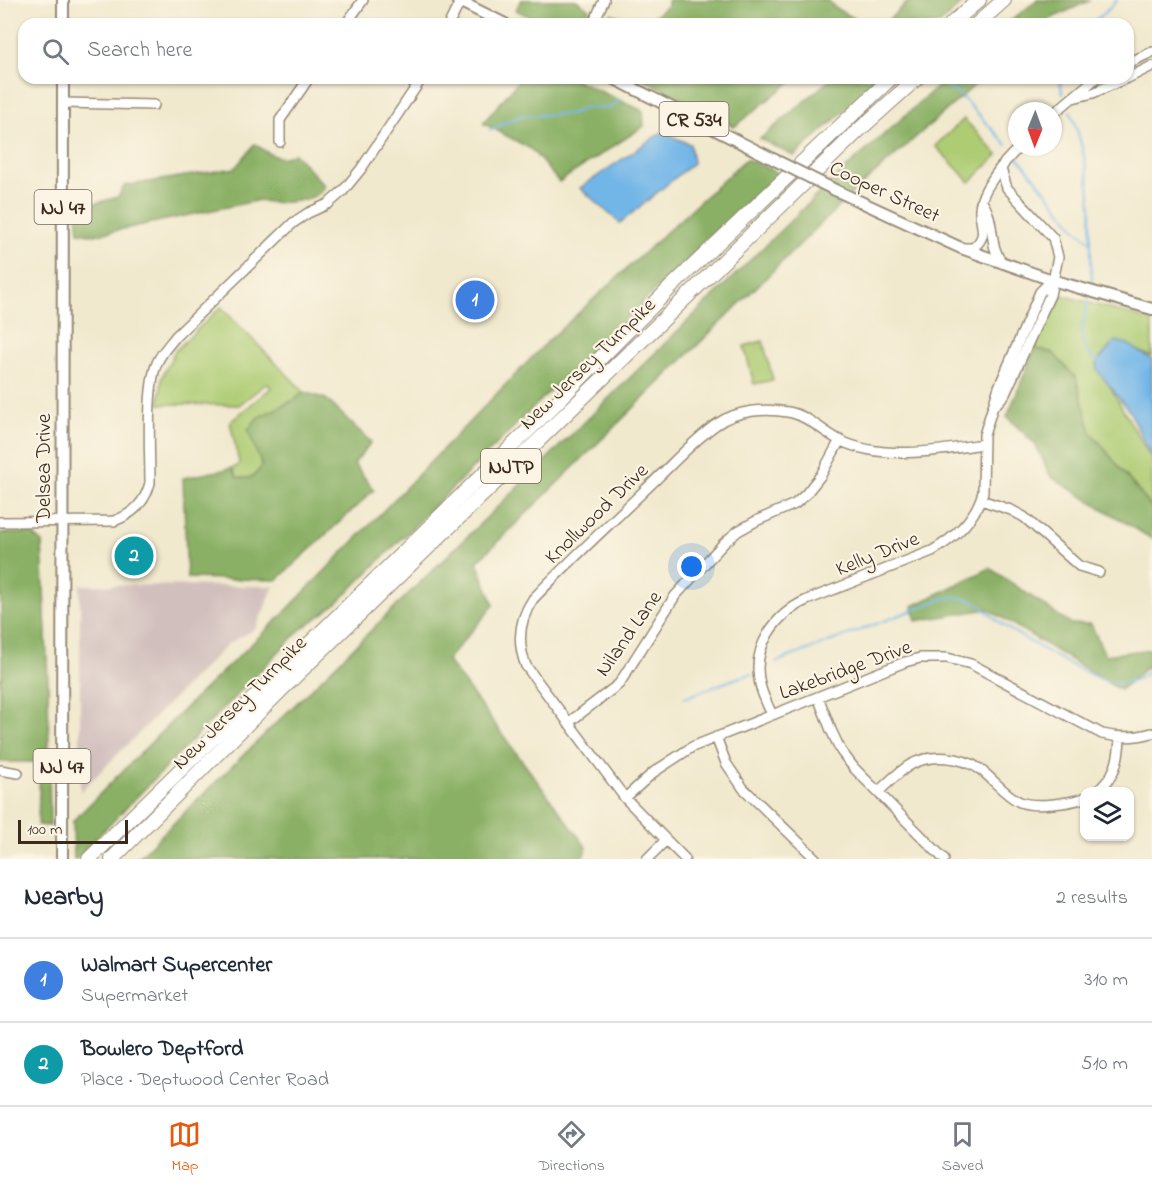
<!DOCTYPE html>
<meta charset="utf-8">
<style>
:root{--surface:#fff;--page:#f2f2f3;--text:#1f2937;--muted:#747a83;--line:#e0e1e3;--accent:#ea580c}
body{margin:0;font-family:"Indie Flower",sans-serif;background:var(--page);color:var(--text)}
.controls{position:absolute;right:18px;bottom:18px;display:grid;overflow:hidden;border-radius:12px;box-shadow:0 2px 4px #0004}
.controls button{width:54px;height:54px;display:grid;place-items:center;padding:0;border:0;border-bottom:2px solid var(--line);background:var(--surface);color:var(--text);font:30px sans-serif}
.compass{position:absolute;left:1008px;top:102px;width:54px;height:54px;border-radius:50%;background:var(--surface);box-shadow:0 2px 4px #0004;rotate:181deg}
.scale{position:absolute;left:18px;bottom:15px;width:110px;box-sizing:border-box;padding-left:6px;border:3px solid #3b2a1e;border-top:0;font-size:16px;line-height:21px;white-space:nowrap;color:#3b2a1e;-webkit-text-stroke:4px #fcf5e5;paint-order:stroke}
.you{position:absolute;left:692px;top:567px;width:21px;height:21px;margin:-15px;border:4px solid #fff;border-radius:50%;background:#1a73e8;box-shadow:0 0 0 9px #1a73e833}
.badge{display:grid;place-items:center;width:39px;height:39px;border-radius:50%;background:var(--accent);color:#fff;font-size:20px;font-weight:700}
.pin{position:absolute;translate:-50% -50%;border:3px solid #fff;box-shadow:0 2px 6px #0006}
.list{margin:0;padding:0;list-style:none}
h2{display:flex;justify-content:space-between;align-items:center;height:78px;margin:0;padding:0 24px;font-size:26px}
h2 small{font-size:20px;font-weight:400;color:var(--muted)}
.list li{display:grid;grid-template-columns:39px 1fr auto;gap:18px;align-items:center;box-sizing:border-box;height:84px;padding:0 24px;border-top:2px solid var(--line)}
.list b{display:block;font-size:22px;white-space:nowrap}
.list p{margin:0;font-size:20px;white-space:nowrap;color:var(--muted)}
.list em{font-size:20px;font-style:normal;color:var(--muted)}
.icon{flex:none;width:33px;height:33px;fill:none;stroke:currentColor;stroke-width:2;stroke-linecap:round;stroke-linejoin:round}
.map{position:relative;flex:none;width:1152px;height:859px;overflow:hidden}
.search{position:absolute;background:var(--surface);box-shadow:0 2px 4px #0004;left:18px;right:18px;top:18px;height:66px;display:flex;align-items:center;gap:15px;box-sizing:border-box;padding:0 21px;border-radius:18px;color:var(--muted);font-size:22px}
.sheet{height:246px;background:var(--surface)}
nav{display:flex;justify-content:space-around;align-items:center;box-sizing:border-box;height:84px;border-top:2px solid var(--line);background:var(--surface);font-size:16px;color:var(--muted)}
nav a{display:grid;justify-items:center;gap:3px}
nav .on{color:var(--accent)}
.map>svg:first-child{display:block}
</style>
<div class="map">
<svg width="1152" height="859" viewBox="0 0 1152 859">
<rect width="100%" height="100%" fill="#fcf5e5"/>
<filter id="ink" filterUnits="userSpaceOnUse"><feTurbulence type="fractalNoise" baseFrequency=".0167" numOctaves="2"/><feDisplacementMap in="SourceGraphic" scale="12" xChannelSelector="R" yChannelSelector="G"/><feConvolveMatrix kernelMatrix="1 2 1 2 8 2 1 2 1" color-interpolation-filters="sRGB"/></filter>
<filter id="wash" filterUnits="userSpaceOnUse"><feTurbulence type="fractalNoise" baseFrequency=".008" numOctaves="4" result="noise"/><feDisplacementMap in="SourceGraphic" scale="24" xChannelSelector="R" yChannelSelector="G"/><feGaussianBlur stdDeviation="1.35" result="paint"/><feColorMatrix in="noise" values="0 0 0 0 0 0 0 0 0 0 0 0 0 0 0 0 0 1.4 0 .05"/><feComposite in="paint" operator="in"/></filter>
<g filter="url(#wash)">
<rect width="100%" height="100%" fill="#f1e9ce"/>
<path fill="#d1bfbd" d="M80 585 274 586 256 628 228 644 80 792Z"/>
<path fill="#adcc73" stroke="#747b48" stroke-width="1.5" d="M964 119 998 155 970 182 935 146Z
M1062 295 1152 321V357L1116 341 1097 364 1152 460V508L1090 432 1076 378 1053 353 1035 348 1038 336Z
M221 307 304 392 294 400 257 418 263 466C254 476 250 481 237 477L232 468 238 466 239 462 230 422 271 388 267 383 239 405 159 404 162 377 175 351Z
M763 341 773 380 754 384 744 346Z"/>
<path fill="#8ab065" stroke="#626d42" stroke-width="1.5" d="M521 0H576L589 9 580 24H544L516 10Z
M668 0H828L835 8 863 23 607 24 611 14 646 23 668 5Z
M910 0H965L940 24H884Z
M1037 0H1091L1052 18 1045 24H1007Z
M521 78H572L643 111 644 126 559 182 531 149 483 123Z
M642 78H795L734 127Z
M832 78H881L794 156 760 139Z
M947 78H983L848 197 477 562 494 605 447 660 587 848 581 859H137L823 189Z
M255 144C268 153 279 163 294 153L325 186C324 188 320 193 318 194 307 202 273 205 260 200L95 235 79 232 77 214 82 207 118 197 124 186 235 168Z
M746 159 778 173 554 387 336 604 300 630 76 859H74L73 821 197 696 283 614 548 341Z
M1035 348 1053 353 1076 378 1091 432 1152 508V539L1051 477 1035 444 1007 417Z
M304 392 326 399 371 442 354 464 374 490 277 580 187 578 183 478 232 468 237 477C250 481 255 476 262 466L248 430 257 418 294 400Z
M0 533H31L42 542 48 681 50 826 38 825 40 762H0V678L2 677Z
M990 568 1071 624H1091L1105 655 1152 649V663L1120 690 988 609 916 621 913 606Z"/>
<path fill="#72b6e8" stroke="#567083" stroke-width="1.5" d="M662 132 690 144 693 163 620 223 580 188Z
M1115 341 1128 344 1152 360V459L1130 412 1097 370V362Z"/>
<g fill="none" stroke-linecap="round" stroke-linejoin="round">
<path stroke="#72b6e8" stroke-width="2" d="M1090 24 1106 12 1117 0
M1059 78 1063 94
M940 83 960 95 1007 145
M1070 111C1082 140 1089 175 1091 207 1092 234 1089 260 1093 287
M490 130 520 116 570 114 584 108H610L621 99
M1018 157 1075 228 1090 241
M1088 300C1083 325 1073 347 1100 363
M776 662 942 599C976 590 983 612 1006 627 1027 640 1096 683 1118 683 1130 683 1144 677 1152 669
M684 698 737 678 752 674"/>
</g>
</g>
<g filter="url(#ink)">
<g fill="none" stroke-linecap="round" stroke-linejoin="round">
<defs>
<path id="minor" d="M346 24 363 0
M449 24 461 0
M593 24 604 0
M1128 63 1152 52
M1128 78 1152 66
M1073 98 1093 93 1127 78
M63 103 154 105
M1053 114 1096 78
M280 142V120L309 78
M982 202C996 221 988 245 1002 263
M964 248H973C990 234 979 226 980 209 981 193 992 180 1001 167
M996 404 1005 394 1050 295 1058 257 1053 238 1007 188 1001 169 1005 162 1019 147
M981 500 1011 510 1024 517 1079 566 1099 572
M0 522 114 521C133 514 145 503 150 483 150 454 146 387 157 363 161 353 169 345 176 336L293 223 308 213 328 204 343 191 361 169 422 78
M818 697 831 730 841 751 854 768 944 859
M772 715C768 705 762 695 760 684 751 648 775 614 807 600L932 551C955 538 976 518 983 492L984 435 999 387 1040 292 1052 280
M568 723 619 684 675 596 724 543 738 531 758 520 795 504 806 494 821 475 840 440
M716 737 726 763 743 788 816 859
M0 770 18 773
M878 792C888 783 898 772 910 765 931 753 962 756 981 770 994 780 1005 795 1020 802 1035 808 1070 803 1084 798
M1096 792C1115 778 1119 760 1120 738
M625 798 654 772 692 747 905 662 920 658H947L971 664 1102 734C1119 738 1135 738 1152 733
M647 859 666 840
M685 859 625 798 526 666C517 643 519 620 533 599 569 561 609 525 647 488 670 467 692 441 717 424 737 410 765 408 788 412 807 415 822 431 839 440 881 461 939 451 983 444"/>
<path id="major" d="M457 0 505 24
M63 24V0
M613 78 775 160
M835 190 961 248 1052 280 1152 309
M62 859 63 78"/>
<path id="highway" d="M951 24 979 0
M977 24 1004 0
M89 859 551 408 671 287 891 78
M112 859 286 685 859 130 917 78"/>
</defs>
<use href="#minor" stroke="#968a76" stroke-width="12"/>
<use href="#major" stroke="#968a76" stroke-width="14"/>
<use href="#highway" stroke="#968a76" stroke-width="16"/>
<use href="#minor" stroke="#fff" stroke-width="9"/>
<use href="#major" stroke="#fff" stroke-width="10"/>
<use href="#highway" stroke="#fff" stroke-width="14"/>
<defs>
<path id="major-bridge" d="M775 160 835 190"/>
</defs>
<use href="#major-bridge" stroke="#968a76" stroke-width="14" stroke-linecap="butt"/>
<use href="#major-bridge" stroke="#fff" stroke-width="10"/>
</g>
</g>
<g text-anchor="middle" stroke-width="4.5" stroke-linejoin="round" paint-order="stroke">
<g fill="#fcf5e5" stroke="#75675a" stroke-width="1.5">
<rect x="659.5" y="102" width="69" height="34" rx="4.5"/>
<rect x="34.5" y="190" width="57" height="34" rx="4.5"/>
<rect x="481" y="449" width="60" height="34" rx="4.5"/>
<rect x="33.5" y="749" width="57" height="34" rx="4.5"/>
</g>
<g font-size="20" font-weight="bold" fill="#3b2a1e">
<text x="694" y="126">CR 534</text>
<text x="63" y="214">NJ 47</text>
<text x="511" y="473">NJTP</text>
<text x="62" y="773">NJ 47</text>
</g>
<g font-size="21" fill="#3b2a1e" stroke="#fcf5e5">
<text transform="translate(885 191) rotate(25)" y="7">Cooper Street</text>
<text transform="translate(587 363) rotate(-44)" y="7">New Jersey Turnpike</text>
<text transform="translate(43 468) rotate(-90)" y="7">Delsea Drive</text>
<text transform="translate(596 513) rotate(-44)" y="7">Knollwood Drive</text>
<text transform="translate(877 553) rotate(-22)" y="7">Kelly Drive</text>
<text transform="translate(628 633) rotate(-55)" y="7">Niland Lane</text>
<text transform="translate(845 669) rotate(-20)" y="7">Lakebridge Drive</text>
<text transform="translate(239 702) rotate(-45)" y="7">New Jersey Turnpike</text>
</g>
</g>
</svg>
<div class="controls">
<button><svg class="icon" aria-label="layers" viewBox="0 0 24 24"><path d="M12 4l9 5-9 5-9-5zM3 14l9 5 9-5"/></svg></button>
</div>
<svg class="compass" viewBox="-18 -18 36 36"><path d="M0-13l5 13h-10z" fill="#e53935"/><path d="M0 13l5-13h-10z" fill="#747a83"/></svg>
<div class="scale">100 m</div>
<div class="you"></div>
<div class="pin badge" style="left:475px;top:300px;background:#3f7fe0">1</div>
<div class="pin badge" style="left:134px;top:556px;background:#0f9aa8">2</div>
<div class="search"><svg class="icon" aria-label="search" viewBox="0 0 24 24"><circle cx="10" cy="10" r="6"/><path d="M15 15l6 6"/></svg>Search here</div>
</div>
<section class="sheet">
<h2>Nearby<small>2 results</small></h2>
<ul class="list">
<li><span class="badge" style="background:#3f7fe0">1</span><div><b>Walmart Supercenter</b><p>Supermarket</p></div><em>310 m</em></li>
<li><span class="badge" style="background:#0f9aa8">2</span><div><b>Bowlero Deptford</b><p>Place · Deptwood Center Road</p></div><em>510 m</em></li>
</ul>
</section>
<nav>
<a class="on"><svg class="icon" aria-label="map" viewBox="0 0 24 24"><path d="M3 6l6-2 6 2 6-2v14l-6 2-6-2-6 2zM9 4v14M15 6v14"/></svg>Map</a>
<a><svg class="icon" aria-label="directions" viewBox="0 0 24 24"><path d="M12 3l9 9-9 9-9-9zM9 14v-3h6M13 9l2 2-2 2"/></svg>Directions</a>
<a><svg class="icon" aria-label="saved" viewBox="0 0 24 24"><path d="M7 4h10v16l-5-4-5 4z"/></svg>Saved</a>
</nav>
